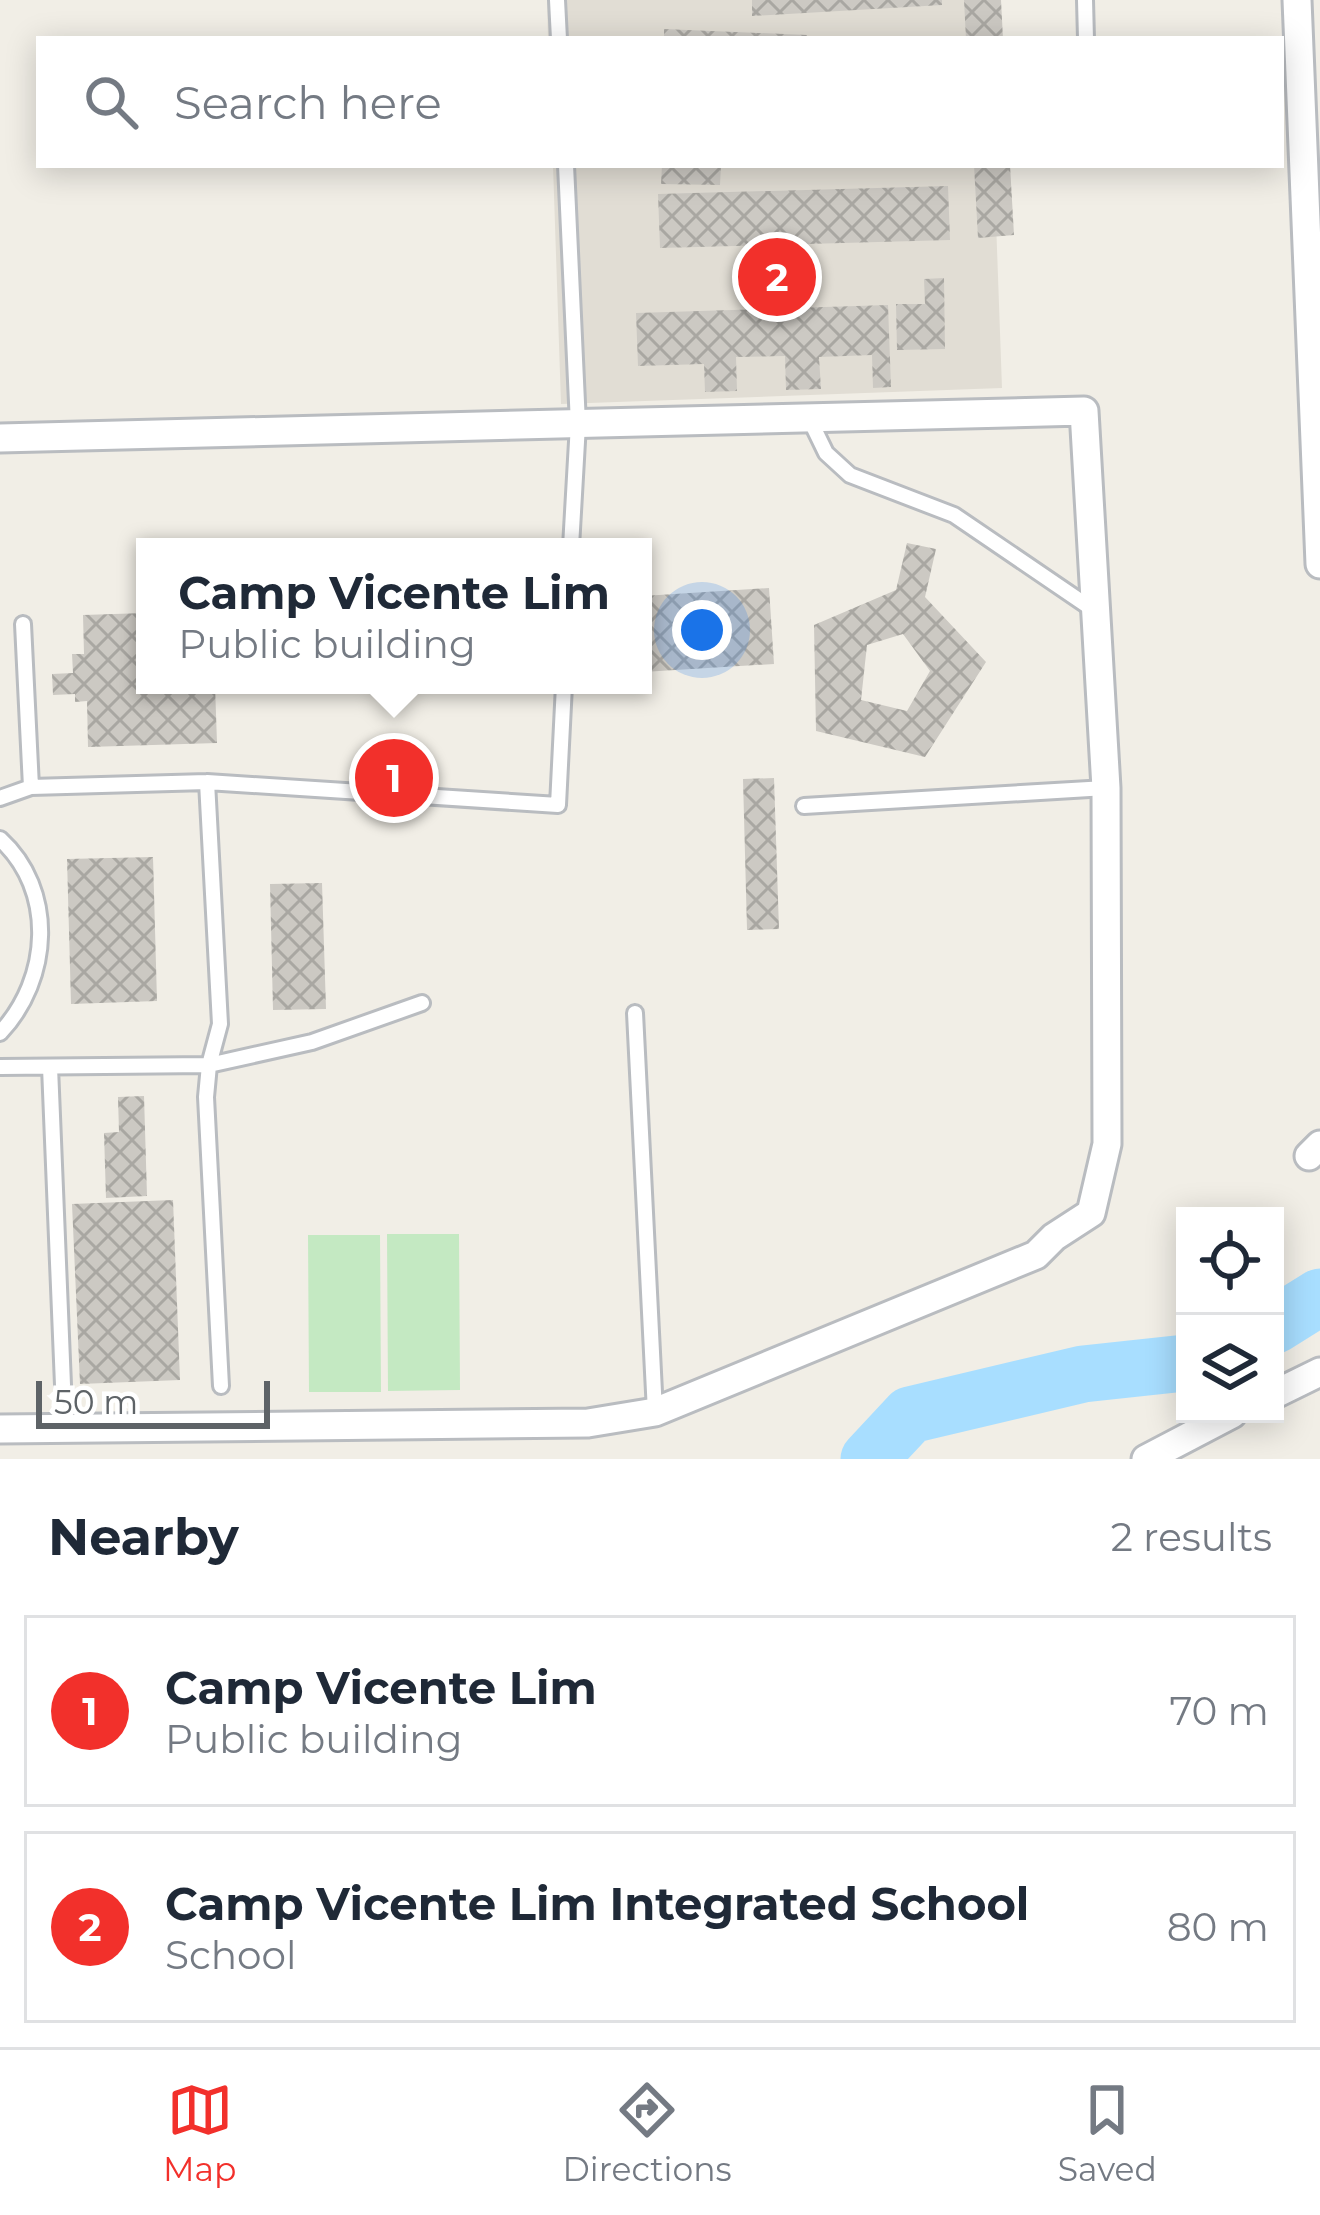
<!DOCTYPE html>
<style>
:root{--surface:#fff;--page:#f2f2f3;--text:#1f2937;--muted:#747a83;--line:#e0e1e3;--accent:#f2302b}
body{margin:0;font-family:Montserrat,sans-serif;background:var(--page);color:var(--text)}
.controls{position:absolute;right:36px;bottom:36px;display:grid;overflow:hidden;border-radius:0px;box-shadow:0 6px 30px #0003}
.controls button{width:108px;height:108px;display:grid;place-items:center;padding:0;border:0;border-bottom:3px solid var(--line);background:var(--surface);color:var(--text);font:60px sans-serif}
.scale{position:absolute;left:36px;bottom:30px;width:234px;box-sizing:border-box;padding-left:12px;border:6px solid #5e6367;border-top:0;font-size:33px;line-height:42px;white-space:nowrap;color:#5e6367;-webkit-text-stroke:9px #fff;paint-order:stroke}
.you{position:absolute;left:702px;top:630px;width:42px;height:42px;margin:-30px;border:9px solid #fff;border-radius:50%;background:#1a73e8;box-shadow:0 0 0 18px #1a73e833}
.badge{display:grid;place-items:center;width:78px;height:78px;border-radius:50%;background:var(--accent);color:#fff;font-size:39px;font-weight:700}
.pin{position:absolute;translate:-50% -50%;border:6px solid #fff;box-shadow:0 3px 12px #0006}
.popup{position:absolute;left:136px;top:538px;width:516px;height:156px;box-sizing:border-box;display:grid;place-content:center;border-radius:0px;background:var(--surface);filter:drop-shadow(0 3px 9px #0005);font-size:39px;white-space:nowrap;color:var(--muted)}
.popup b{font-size:45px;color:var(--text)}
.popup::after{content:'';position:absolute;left:50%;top:100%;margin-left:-24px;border:24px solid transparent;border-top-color:var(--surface)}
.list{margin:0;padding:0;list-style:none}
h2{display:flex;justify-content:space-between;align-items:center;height:156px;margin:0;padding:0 48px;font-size:51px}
h2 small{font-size:39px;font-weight:400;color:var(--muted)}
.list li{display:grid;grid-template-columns:78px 1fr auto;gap:36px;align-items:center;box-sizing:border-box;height:192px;margin:0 24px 24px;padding:0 24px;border:3px solid var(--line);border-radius:0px}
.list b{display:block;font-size:45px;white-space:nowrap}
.list p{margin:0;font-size:39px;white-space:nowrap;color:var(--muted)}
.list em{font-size:39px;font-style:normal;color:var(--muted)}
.icon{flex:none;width:66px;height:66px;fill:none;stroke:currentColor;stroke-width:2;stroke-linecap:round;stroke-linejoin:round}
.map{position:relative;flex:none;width:1320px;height:1459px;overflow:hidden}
.search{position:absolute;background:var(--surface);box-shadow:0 6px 30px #0003;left:36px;right:36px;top:36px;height:132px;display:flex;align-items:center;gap:30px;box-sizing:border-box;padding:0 42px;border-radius:0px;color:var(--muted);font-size:45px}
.sheet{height:588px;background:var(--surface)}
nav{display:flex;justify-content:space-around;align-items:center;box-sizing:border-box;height:168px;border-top:3px solid var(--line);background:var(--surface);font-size:33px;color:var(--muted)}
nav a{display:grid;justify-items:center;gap:6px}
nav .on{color:var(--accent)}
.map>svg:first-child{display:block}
</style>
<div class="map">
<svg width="1320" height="1459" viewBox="0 0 1320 1459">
<defs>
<pattern id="building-cross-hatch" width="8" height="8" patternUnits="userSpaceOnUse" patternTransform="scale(3)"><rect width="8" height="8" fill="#ccc9c3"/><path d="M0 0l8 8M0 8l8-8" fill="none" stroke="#a9a7a2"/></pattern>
</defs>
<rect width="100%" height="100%" fill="#f1eee6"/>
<path fill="#e1ddd4" d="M547 0H988L989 39H548Z
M553 165H994L1002 388 561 404Z"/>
<path fill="#c4e9c2" d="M387 1234H459L460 1390 388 1391Z
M308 1235H380L381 1392H309Z"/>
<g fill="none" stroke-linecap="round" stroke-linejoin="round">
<path stroke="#a8deff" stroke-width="57" d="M1275 1325 1320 1297
M869 1459 910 1415 1083 1374 1185 1363"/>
</g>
<path fill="url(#building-cross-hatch)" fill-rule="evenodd" d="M752 0H942V5L752 16Z
M964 0H1001L1003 39H966Z
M664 29 807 35V39H664Z
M662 165H721L720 185 661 184Z
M974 165H1010L1014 235 978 238Z
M948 186 950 240 660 248 658 194Z
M944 278 945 349 897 350 896 304H925L924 279Z
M888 305 891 387 873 388 872 355 819 357 821 389 786 390 785 356 736 357 737 391 705 392 704 364 638 366 636 313Z
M907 543 936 549 925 597 986 662 925 757 816 731 814 625 896 590ZM903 634 930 671 907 711 861 700 867 645Z
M769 588 774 664 643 672V596Z
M145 613V685H215L217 743 88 747 87 701 75 702V694L53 695 52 674 73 673 72 654H84L83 615Z
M774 778 779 929 747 930 743 779Z
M153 857 157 1001 71 1004 67 859Z
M322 883 326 1009 273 1010 270 884Z
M144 1096 147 1196 106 1198 104 1133 119 1132 118 1097Z
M173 1200 180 1380 80 1384 72 1204Z"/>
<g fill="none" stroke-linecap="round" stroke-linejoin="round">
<defs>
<path id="lane" d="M557 0 559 39
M1085 0 1086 39
M566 165 578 424 571 547
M809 418 826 453 850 475 954 515 1095 611
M23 624 31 787
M207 782 220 1024 209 1065 206 1097 221 1386
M0 798 31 787 207 782 558 805 564 685
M804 806 1106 788
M0 839C56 890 51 979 0 1033
M635 1013 655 1412
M0 1067 209 1065 312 1042 422 1003
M50 1067 63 1385"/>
<path id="street" d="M1297 0 1320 564
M0 438 1084 411 1106 788 1107 1144 1091 1213 1054 1237 1036 1255 655 1412 588 1423 0 1429
M1309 1156 1320 1145
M1275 1394 1320 1372
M1146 1459 1232 1414"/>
</defs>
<use href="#lane" stroke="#b9bcc0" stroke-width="20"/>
<use href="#street" stroke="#b9bcc0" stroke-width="33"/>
<use href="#lane" stroke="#fff" stroke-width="14"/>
<use href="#street" stroke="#fff" stroke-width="27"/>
</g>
</svg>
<div class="controls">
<button><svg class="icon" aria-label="locate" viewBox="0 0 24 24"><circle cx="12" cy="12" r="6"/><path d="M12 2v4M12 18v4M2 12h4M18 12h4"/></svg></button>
<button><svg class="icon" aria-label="layers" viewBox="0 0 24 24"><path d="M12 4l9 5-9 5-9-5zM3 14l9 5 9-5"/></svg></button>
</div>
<div class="scale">50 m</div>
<div class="you"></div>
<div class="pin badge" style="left:394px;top:778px">1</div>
<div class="popup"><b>Camp Vicente Lim</b>Public building</div>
<div class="pin badge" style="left:777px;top:277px">2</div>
<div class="search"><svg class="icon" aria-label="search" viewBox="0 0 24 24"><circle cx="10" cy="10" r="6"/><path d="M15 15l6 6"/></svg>Search here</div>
</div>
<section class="sheet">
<h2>Nearby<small>2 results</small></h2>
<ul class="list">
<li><span class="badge">1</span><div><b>Camp Vicente Lim</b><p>Public building</p></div><em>70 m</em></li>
<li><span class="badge">2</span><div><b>Camp Vicente Lim Integrated School</b><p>School</p></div><em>80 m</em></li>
</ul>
</section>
<nav>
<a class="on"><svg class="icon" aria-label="map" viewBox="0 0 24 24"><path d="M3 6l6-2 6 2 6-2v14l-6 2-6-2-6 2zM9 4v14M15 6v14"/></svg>Map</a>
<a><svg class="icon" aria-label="directions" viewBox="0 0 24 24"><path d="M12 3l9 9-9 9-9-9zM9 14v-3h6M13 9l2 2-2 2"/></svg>Directions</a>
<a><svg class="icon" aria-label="saved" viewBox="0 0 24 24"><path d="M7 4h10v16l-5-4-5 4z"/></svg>Saved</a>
</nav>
